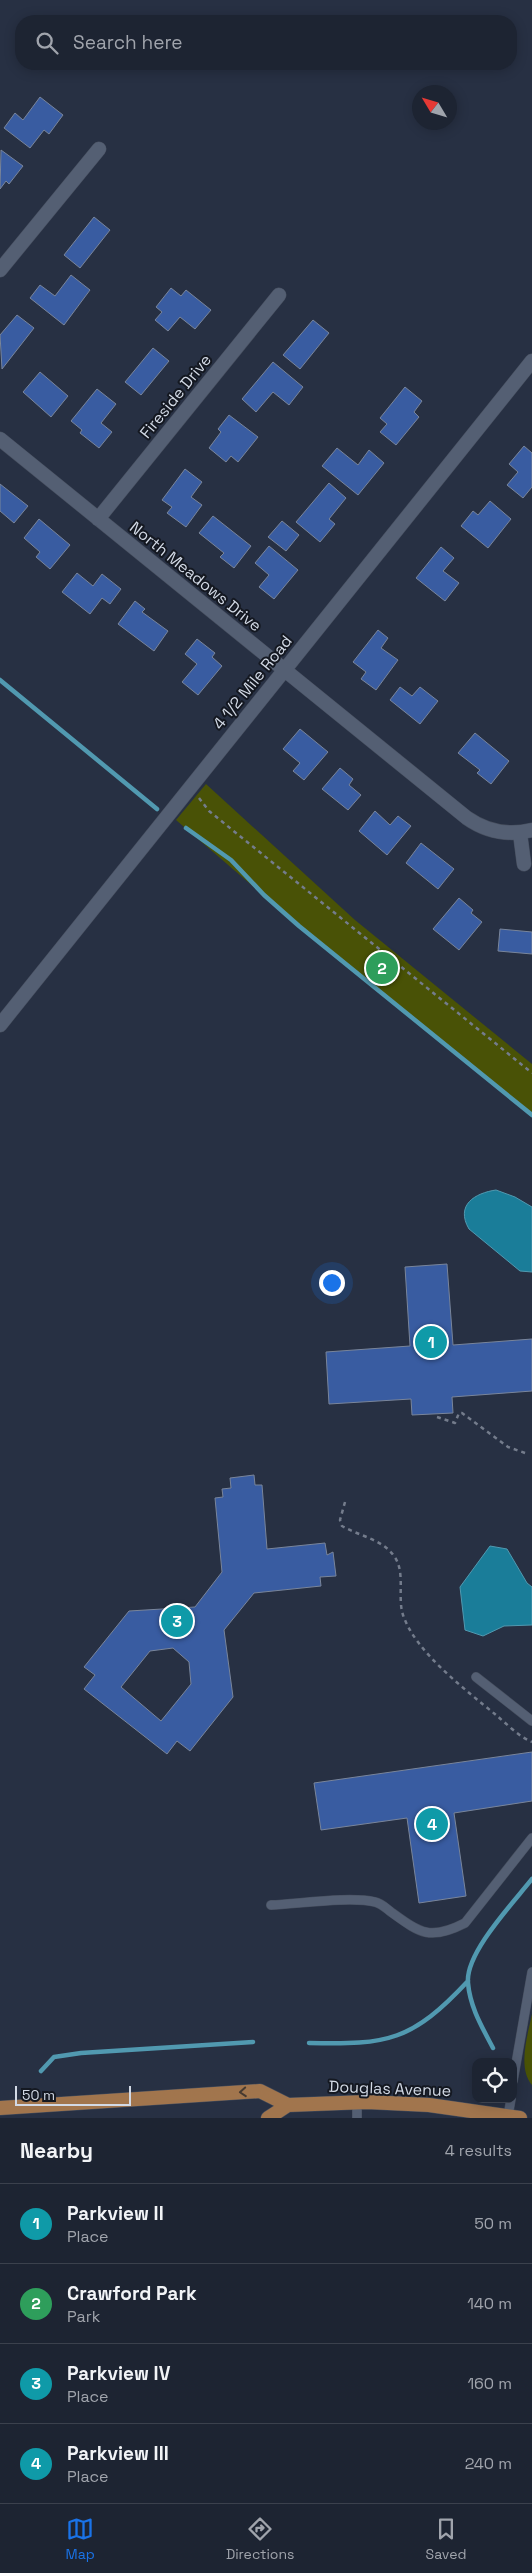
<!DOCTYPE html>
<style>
:root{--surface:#1d2432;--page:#2a303e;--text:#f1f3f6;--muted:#a0a4ac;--line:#3b414d;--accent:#1a73e8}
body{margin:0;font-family:"Space Grotesk",sans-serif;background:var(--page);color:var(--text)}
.controls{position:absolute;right:15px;bottom:15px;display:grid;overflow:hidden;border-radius:10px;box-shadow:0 2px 12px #0003}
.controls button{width:45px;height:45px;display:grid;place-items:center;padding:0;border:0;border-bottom:1px solid var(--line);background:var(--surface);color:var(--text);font:25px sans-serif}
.compass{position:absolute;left:412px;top:85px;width:45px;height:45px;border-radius:50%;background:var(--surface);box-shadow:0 2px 12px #0003;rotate:308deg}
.scale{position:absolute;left:15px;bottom:12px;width:116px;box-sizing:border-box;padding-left:5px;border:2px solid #d2d9e5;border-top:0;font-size:14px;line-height:18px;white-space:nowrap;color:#d2d9e5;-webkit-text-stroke:4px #141821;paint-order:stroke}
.you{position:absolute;left:331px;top:1282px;width:18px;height:18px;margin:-12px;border:4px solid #fff;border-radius:50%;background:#1a73e8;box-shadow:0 0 0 8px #1a73e833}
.badge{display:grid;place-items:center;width:32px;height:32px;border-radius:50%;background:var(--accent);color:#fff;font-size:16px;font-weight:700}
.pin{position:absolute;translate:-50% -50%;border:2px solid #fff;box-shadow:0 1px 5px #0006}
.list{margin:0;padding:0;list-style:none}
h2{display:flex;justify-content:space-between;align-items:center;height:65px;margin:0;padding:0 20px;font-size:21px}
h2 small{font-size:16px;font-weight:400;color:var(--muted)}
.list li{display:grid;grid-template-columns:32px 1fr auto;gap:15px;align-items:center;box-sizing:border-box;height:80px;padding:0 20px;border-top:1px solid var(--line)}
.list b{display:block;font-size:19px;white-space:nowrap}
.list p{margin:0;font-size:16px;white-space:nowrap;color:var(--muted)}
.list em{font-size:16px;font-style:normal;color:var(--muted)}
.icon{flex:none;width:28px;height:28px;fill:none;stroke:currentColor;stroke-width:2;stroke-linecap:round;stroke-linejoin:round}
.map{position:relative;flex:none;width:532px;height:2118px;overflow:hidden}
.search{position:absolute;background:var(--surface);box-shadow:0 2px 12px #0003;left:15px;right:15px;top:15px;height:55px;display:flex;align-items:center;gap:12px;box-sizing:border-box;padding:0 18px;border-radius:20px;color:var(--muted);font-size:19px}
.sheet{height:385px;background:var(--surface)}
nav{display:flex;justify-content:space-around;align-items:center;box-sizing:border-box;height:70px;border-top:1px solid var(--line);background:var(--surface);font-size:14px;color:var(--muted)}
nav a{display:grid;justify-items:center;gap:2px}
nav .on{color:var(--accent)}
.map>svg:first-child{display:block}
</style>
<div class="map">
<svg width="532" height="2118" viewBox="0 0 532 2118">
<rect width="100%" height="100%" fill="#273043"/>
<path fill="#495206" d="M206 784 355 920 532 1064V1115L299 926 176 820Z
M532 2014V2085C517 2068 528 2034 532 2014Z"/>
<path fill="#1a7d99" stroke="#5199b0" d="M496 1190 515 1197 532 1207V1272L520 1271 469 1229C455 1205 475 1193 496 1190Z
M490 1546 507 1549 527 1583 532 1587V1625L504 1626 483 1636 465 1630 460 1587Z"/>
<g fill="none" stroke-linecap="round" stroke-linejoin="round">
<path stroke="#5199b0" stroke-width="4.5" d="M0 680 157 809
M186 828 231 860 264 895 299 926 532 1115
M309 2043C388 2045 412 2041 468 1981
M493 2048C482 2027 470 2007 468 1983 465 1953 514 1902 532 1879
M41 2071 54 2057 81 2053 253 2042"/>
</g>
<path fill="#395ca1" stroke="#79859b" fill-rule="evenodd" d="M40 97 63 115 49 134 44 130 30 148 4 128 15 113 23 120Z
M1 150 23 166 9 184 6 181 0 189Z
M94 217 110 230 80 268 64 255Z
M71 275 90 290 64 325 30 298 40 285 55 296Z
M171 288 181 296 186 290 211 310 195 329 180 317 168 331 155 320 162 312 156 307Z
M17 315 34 328 2 369 0 335Z
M313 320 329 333 300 369 283 355Z
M153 348 169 361 141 395 125 382Z
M273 362 303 387 289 405 273 392 256 412 242 399Z
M40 372 68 396 51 417 23 392Z
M405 387 422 401 414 412 419 417 396 445 380 432 387 424 380 418Z
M97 389 116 404 101 423 112 432 99 448 80 433 82 430 71 421Z
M229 415 258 437 238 462 231 456 226 462 209 448 221 432 218 429Z
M524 446 532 453V487L523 498 507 485 518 472 509 464Z
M337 448 358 465 369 450 384 463 358 495 322 466Z
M185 469 202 482 191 497 202 505 186 527 167 513 172 507 162 500Z
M329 483 346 498 329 519 335 524 320 542 296 522Z
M0 484 28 506 14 523 0 511Z
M490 501 511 519 488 548 461 526 473 511 478 515Z
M213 516 251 546 234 568 220 557 224 553 199 533Z
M39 519 70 545 50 569 36 557 40 552 24 538Z
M282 521 299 535 286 551 268 537Z
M269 546 298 570 274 599 259 587 269 575 255 563Z
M441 547 454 558 443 571 459 583 445 601 416 578Z
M77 573 93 586 102 574 121 589 110 604 102 598 90 614 62 592Z
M135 601 145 609 142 612 168 631 154 651 118 624Z
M378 630 388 638 381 648 398 660 376 690 361 679 366 672 353 662Z
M197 639 215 653 212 657 222 666 198 695 182 682 197 664 185 654Z
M400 687 412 696 420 687 438 701 420 724 390 700Z
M300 729 328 752 304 780 293 771 300 763 283 749Z
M475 733 509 761 491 784 477 773 480 770 458 753Z
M340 768 353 779 349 785 361 795 348 810 322 789Z
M375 811 390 825 398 816 411 826 387 855 359 831Z
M421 843 454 869 438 889 406 863Z
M459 898 473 910 471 913 482 922 459 950 433 929Z
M500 929 532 932V954L498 951Z
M447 1264 453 1345 532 1339V1391L452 1397 453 1413 412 1415 411 1399 329 1404 326 1352 410 1346 405 1267Z
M254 1475 255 1485H262L267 1549 325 1543 327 1555 333 1552 336 1576 320 1577 321 1586 254 1593 224 1630 233 1697 190 1751 177 1741 167 1754 84 1689 95 1675 84 1667 129 1611 195 1607 222 1572 215 1498 223 1497 222 1489 231 1488 230 1478ZM173 1648 189 1662 191 1684 161 1721 121 1687 150 1651Z
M532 1752V1801L454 1813 466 1896 419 1903 407 1818 321 1830 314 1783Z"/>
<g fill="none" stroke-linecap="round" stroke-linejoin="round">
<defs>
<path id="service" d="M476 1677 532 1721
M271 1905C298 1904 350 1896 375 1902 381 1903 387 1909 391 1912 420 1933 430 1941 465 1923L532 1838
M513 2081 532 1972
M508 2116 511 2099
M357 2118V2102"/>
<path id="minor" d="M0 270 99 149
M0 439 467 818C487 832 508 836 532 830
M98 519 279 295
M520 833 524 864
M0 1025 532 361"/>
<path id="primary" d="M0 2108 260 2091 288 2105 367 2102 429 2105 520 2118
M268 2118 288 2105"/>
</defs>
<use href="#service" stroke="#464e5e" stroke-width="10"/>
<use href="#minor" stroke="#464e5e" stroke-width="15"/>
<use href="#primary" stroke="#464e5e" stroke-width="15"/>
<path stroke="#747c8c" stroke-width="2.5" stroke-dasharray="4 4" stroke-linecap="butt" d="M199 798 209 811 532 1073
M437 1417 455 1423 459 1413H462L508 1447 528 1454
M345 1502 340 1520 342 1526C359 1536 382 1539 394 1556 406 1572 397 1597 403 1615 416 1653 466 1690 496 1715 507 1724 519 1737 532 1742"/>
<use href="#service" stroke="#545f73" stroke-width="9"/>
<use href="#minor" stroke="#545f73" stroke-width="14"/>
<use href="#primary" stroke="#a1754d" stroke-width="14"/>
</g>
<defs><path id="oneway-chevron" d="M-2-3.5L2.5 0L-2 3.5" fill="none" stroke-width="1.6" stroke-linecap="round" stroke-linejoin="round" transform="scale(1.25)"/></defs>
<use stroke="#453930" href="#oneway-chevron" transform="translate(243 2092) rotate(176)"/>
<g text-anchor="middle" stroke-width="4" stroke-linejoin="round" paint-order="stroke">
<g font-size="16" fill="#d2d9e5" stroke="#141821">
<text transform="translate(175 396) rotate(-51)" y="6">Fireside Drive</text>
<text transform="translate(196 576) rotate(39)" y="6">North Meadows Drive</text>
<text transform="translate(252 682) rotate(-51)" y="6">4 1/2 Mile Road</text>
<text transform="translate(390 2088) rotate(2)" y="6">Douglas Avenue</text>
</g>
</g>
</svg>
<div class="controls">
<button><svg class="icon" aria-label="locate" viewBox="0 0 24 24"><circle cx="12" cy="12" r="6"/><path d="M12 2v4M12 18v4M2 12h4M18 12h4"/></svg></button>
</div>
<svg class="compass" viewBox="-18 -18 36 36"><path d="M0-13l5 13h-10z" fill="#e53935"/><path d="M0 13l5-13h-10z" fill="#a0a4ac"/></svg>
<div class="scale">50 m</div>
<div class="you"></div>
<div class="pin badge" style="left:431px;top:1342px;background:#0f9aa8">1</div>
<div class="pin badge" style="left:382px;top:968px;background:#2e9e5b">2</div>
<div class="pin badge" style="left:177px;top:1621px;background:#0f9aa8">3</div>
<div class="pin badge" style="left:432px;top:1824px;background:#0f9aa8">4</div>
<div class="search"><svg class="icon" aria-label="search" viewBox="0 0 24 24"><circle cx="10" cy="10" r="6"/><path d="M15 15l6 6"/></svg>Search here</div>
</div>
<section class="sheet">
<h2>Nearby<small>4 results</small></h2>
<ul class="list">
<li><span class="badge" style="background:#0f9aa8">1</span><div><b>Parkview II</b><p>Place</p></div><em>50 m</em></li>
<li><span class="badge" style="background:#2e9e5b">2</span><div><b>Crawford Park</b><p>Park</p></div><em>140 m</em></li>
<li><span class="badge" style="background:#0f9aa8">3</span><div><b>Parkview IV</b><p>Place</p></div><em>160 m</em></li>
<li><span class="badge" style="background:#0f9aa8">4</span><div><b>Parkview III</b><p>Place</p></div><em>240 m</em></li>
</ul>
</section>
<nav>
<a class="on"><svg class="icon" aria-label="map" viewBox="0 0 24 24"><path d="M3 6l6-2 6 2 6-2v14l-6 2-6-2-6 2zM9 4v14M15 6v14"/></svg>Map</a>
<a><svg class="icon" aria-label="directions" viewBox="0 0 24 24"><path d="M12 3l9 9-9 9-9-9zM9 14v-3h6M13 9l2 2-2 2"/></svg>Directions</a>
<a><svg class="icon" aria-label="saved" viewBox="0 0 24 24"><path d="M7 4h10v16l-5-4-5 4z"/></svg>Saved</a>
</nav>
